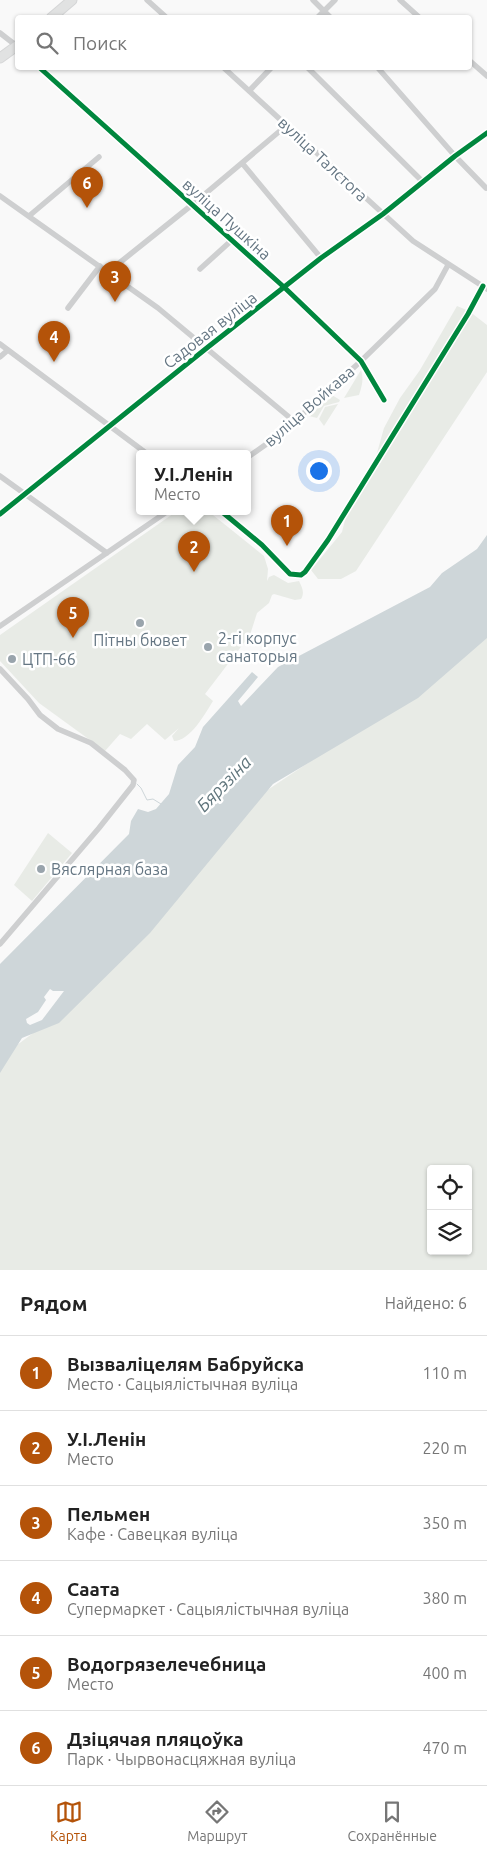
<!DOCTYPE html>
<html lang="ru">
<meta charset="utf-8">
<style>
:root{--surface:#fff;--page:#f2f2f2;--text:#222;--muted:#767676;--line:#e0e0e0;--accent:#b45309}
body{margin:0;font-family:Ubuntu,sans-serif;background:var(--page);color:var(--text)}
.controls{position:absolute;right:15px;bottom:15px;display:grid;overflow:hidden;border-radius:5px;box-shadow:0 1px 4px #0004}
.controls button{width:45px;height:45px;display:grid;place-items:center;padding:0;border:0;border-bottom:1px solid var(--line);background:var(--surface);color:var(--text);font:25px sans-serif}
.you{position:absolute;left:318px;top:470px;width:18px;height:18px;margin:-12px;border:4px solid #fff;border-radius:50%;background:#1a73e8;box-shadow:0 0 0 8px #1a73e833}
.badge{display:grid;place-items:center;width:32px;height:32px;border-radius:50%;background:var(--accent);color:#fff;font-size:16px;font-weight:700}
.pin{position:absolute;translate:-50% -41px;filter:drop-shadow(0 1px 2px #0008)}
.pin::after{content:'';position:absolute;top:26px;width:18px;height:15px;background:inherit;clip-path:polygon(0 0,100% 0,50% 100%)}
.popup{position:absolute;left:136px;top:450px;width:115px;height:65px;box-sizing:border-box;display:grid;place-content:center;border-radius:5px;background:var(--surface);filter:drop-shadow(0 1px 4px #0005);font-size:16px;white-space:nowrap;color:var(--muted)}
.popup b{font-size:19px;color:var(--text)}
.popup::after{content:'';position:absolute;left:50%;top:100%;margin-left:-10px;border:10px solid transparent;border-top-color:var(--surface)}
.list{margin:0;padding:0;list-style:none}
h2{display:flex;justify-content:space-between;align-items:center;height:65px;margin:0;padding:0 20px;font-size:21px}
h2 small{font-size:16px;font-weight:400;color:var(--muted)}
.list li{display:grid;grid-template-columns:32px 1fr auto;gap:15px;align-items:center;box-sizing:border-box;height:75px;padding:0 20px;border-top:1px solid var(--line)}
.list b{display:block;font-size:19px;white-space:nowrap}
.list p{margin:0;font-size:16px;white-space:nowrap;color:var(--muted)}
.list em{font-size:16px;font-style:normal;color:var(--muted)}
.icon{flex:none;width:28px;height:28px;fill:none;stroke:currentColor;stroke-width:2;stroke-linecap:round;stroke-linejoin:round}
.map{position:relative;flex:none;width:487px;height:1270px;overflow:hidden}
.search{position:absolute;background:var(--surface);box-shadow:0 1px 4px #0004;left:15px;right:15px;top:15px;height:55px;display:flex;align-items:center;gap:12px;box-sizing:border-box;padding:0 18px;border-radius:5px;color:var(--muted);font-size:19px}
.sheet{height:515px;background:var(--surface)}
nav{display:flex;justify-content:space-around;align-items:center;box-sizing:border-box;height:70px;border-top:1px solid var(--line);background:var(--surface);font-size:14px;color:var(--muted)}
nav a{display:grid;justify-items:center;gap:2px}
nav .on{color:var(--accent)}
.map>svg:first-child{display:block}
</style>
<div class="map">
<svg width="487" height="1270" viewBox="0 0 487 1270">
<rect width="100%" height="100%" fill="#f9f9f9"/>
<path fill="#e8ebe6" fill-rule="evenodd" d="M457 306 469 311 487 325V372L356 571 341 579H318L311 570 342 532 347 512 373 467 384 428 400 398 420 370Z
M361 370C364 379 362 386 359 395L344 398Z
M332 395 340 400 339 402 324 406 317 418 309 416Z
M338 404 324 426 319 419 325 407Z
M177 511H208L264 556 268 569 267 581 269 577 274 575 288 583 299 581C302 587 305 593 301 599L295 600 274 594 272 595 269 603 257 613 250 635 205 694 213 701C205 714 190 741 174 741L172 736 179 728 165 740 147 724 131 739 120 734 105 751 39 703 0 661V635Z
M487 635V1270H0V1070L17 1045 67 1008 266 791 435 678ZM431 1169H468V1251H431Z
M48 833 72 853 32 901 14 885Z"/>
<path fill="#ced6d9" fill-rule="evenodd" d="M487 535V638L418 698 273 784 150 933 59 1023 22 1038 0 1073V964L129 834 131 821 138 809 148 812 156 809 169 794 178 765 195 747 203 727 252 672 258 677 238 701 241 706 278 667 430 587 442 573 477 549ZM50 989 53 991H64L42 1020 30 1025 27 1023 26 1019 38 1012 46 1000 44 997Z"/>
<g fill="none" stroke-linecap="round" stroke-linejoin="round">
<path stroke="#ced6d9" stroke-width="1" d="M137 784 141 788 147 800 153 799 161 804"/>
<defs>
<path id="secondary" d="M51 18 72 0
M0 58 18 45"/>
</defs>
<use href="#secondary" stroke="#d5d6d7" stroke-width="11"/>
<path stroke="#cecfd0" stroke-width="5.5" d="M147 0 167 18
M313 0 331 18
M400 0 420 18
M317 18 335 0
M0 33 18 47
M470 61 487 76
M40 68 285 288 361 361 384 400
M224 68 413 241 487 289
M308 68 423 182
M378 68 455 156 486 188
M250 90 271 68
M242 163 321 258
M0 196 158 308 295 422
M29 216 99 157
M200 269 232 240
M108 272 193 204 287 125
M68 308 100 266
M0 344 146 453
M0 357 8 350
M248 457 282 433 361 361 435 289 448 265
M0 476 107 553
M221 511 262 545 290 574 301 575 305 572 328 540 468 314 483 286
M0 514 208 347 321 258 383 214 455 156 487 133
M0 626 168 511
M0 669 28 699 40 715 58 729 91 743 125 770 134 780 133 785 99 828 0 944"/>
<use href="#secondary" stroke="#e1e2e2" stroke-width="9"/>
<defs>
<path id="cycleway" d="M40 68 285 288 361 361 384 400
M221 511 262 545 290 574 301 575 305 572 328 540 468 314 483 286
M0 514 208 347 321 258 383 214 455 156 487 133"/>
</defs>
<use href="#cycleway" stroke="#fff" stroke-width="8"/>
<use href="#cycleway" stroke="#00873e" stroke-width="5"/>
</g>
<g fill="#99a4ac" stroke="#fff" stroke-width="2">
<circle cx="140" cy="623" r="5"/>
<circle cx="208" cy="647" r="5"/>
<circle cx="12" cy="659" r="5"/>
<circle cx="41" cy="869" r="5"/>
</g>
<g text-anchor="middle" stroke-width="5" stroke-linejoin="round" paint-order="stroke">
<g font-size="16" fill="#657683" stroke="#fff">
<text transform="translate(323 159) rotate(43)" y="6">вуліца Талстога</text>
<text transform="translate(227 219) rotate(42)" y="6">вуліца Пушкіна</text>
<text transform="translate(210 330) rotate(-38)" y="6">Садовая вуліца</text>
<text transform="translate(309 406) rotate(-41)" y="6">вуліца Войкава</text>
</g>
<g font-size="16" fill="#657683" stroke="#fff" text-anchor="start">
<text x="218" y="644">2-гі корпус<tspan x="218" dy="18">санаторыя</tspan></text>
<text x="140" y="646" text-anchor="middle">Пітны бювет</text>
<text x="22" y="665">ЦТП-66</text>
<text x="51" y="875">Вяслярная база</text>
</g>
<g font-size="18" font-style="italic" fill="#60757c" stroke="#fff">
<text transform="translate(224 784) rotate(-46)" y="6">Бярэзіна</text>
</g>
</g>
</svg>
<div class="controls">
<button><svg class="icon" aria-label="locate" viewBox="0 0 24 24"><circle cx="12" cy="12" r="6"/><path d="M12 2v4M12 18v4M2 12h4M18 12h4"/></svg></button>
<button><svg class="icon" aria-label="layers" viewBox="0 0 24 24"><path d="M12 4l9 5-9 5-9-5zM3 14l9 5 9-5"/></svg></button>
</div>
<div class="you"></div>
<div class="pin badge" style="left:287px;top:546px">1</div>
<div class="pin badge" style="left:194px;top:572px">2</div>
<div class="popup"><b>У.І.Ленін</b>Место</div>
<div class="pin badge" style="left:115px;top:302px">3</div>
<div class="pin badge" style="left:54px;top:362px">4</div>
<div class="pin badge" style="left:73px;top:638px">5</div>
<div class="pin badge" style="left:87px;top:208px">6</div>
<div class="search"><svg class="icon" aria-label="search" viewBox="0 0 24 24"><circle cx="10" cy="10" r="6"/><path d="M15 15l6 6"/></svg>Поиск</div>
</div>
<section class="sheet">
<h2>Рядом<small>Найдено: 6</small></h2>
<ul class="list">
<li><span class="badge">1</span><div><b>Вызваліцелям Бабруйска</b><p>Место · Сацыялістычная вуліца</p></div><em>110 m</em></li>
<li><span class="badge">2</span><div><b>У.І.Ленін</b><p>Место</p></div><em>220 m</em></li>
<li><span class="badge">3</span><div><b>Пельмен</b><p>Кафе · Савецкая вуліца</p></div><em>350 m</em></li>
<li><span class="badge">4</span><div><b>Саата</b><p>Супермаркет · Сацыялістычная вуліца</p></div><em>380 m</em></li>
<li><span class="badge">5</span><div><b>Водогрязелечебница</b><p>Место</p></div><em>400 m</em></li>
<li><span class="badge">6</span><div><b>Дзіцячая пляцоўка</b><p>Парк · Чырвонасцяжная вуліца</p></div><em>470 m</em></li>
</ul>
</section>
<nav>
<a class="on"><svg class="icon" aria-label="map" viewBox="0 0 24 24"><path d="M3 6l6-2 6 2 6-2v14l-6 2-6-2-6 2zM9 4v14M15 6v14"/></svg>Карта</a>
<a><svg class="icon" aria-label="directions" viewBox="0 0 24 24"><path d="M12 3l9 9-9 9-9-9zM9 14v-3h6M13 9l2 2-2 2"/></svg>Маршрут</a>
<a><svg class="icon" aria-label="saved" viewBox="0 0 24 24"><path d="M7 4h10v16l-5-4-5 4z"/></svg>Сохранённые</a>
</nav>
